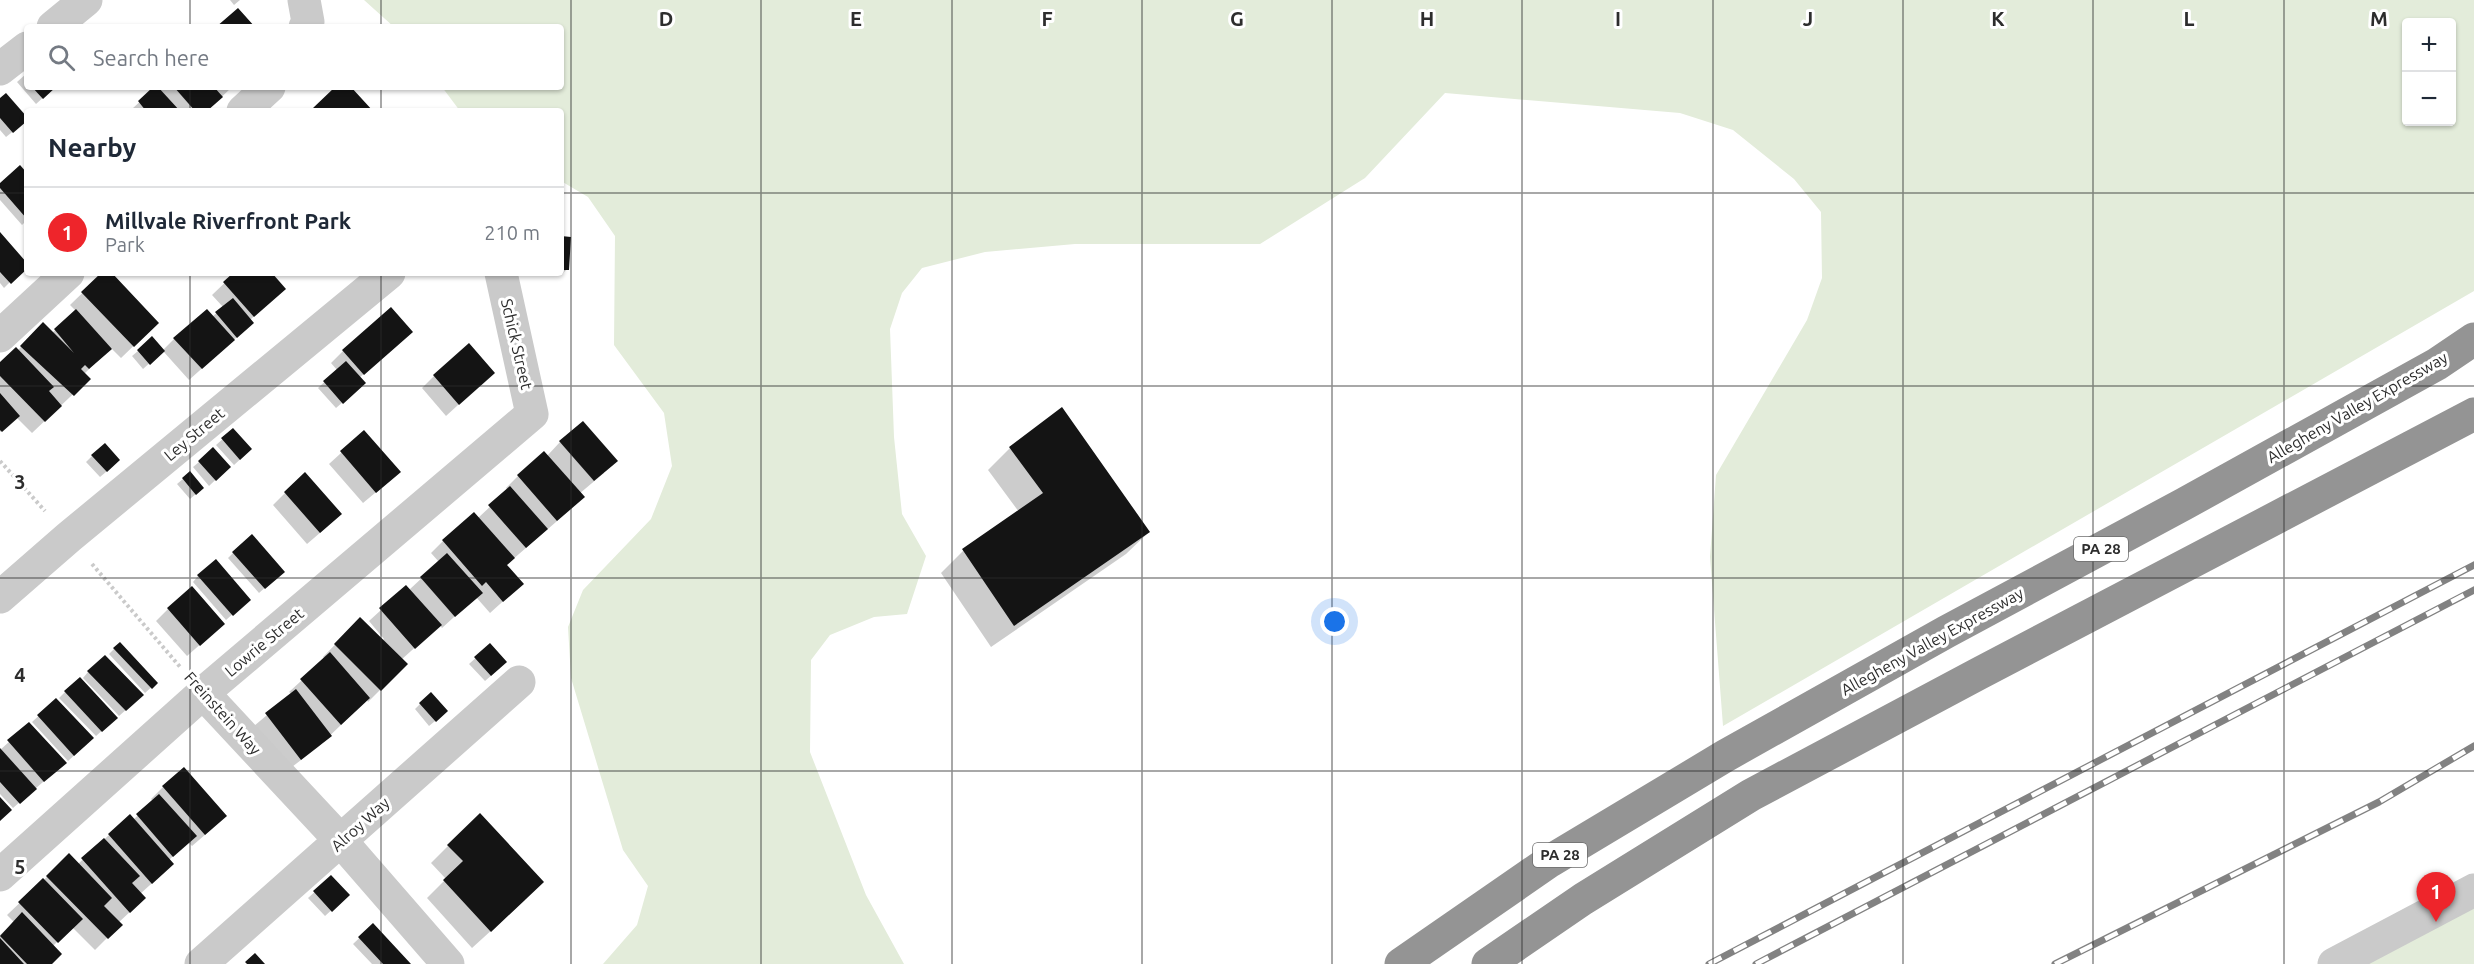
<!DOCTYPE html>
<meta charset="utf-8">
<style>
:root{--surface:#fff;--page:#f2f2f3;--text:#1f2937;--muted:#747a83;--line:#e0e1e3;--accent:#ee252b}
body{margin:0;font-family:Ubuntu,sans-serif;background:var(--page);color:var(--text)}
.controls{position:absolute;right:18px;top:18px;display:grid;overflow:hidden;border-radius:6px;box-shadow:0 2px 4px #0004}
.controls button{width:54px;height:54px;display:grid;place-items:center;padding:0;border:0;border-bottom:2px solid var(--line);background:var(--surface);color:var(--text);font:30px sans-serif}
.you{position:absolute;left:1335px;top:622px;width:21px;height:21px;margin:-15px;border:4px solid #fff;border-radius:50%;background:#1a73e8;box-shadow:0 0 0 9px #1a73e833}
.badge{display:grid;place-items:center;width:39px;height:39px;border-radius:50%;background:var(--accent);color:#fff;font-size:20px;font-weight:700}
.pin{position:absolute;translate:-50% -50px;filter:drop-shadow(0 2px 3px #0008)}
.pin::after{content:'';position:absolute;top:32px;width:21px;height:18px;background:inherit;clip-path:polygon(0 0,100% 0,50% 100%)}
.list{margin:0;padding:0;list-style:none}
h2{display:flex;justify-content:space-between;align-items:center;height:78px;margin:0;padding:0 24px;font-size:26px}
h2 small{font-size:20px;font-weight:400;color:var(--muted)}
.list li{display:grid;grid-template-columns:39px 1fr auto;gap:18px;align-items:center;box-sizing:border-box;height:90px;padding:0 24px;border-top:2px solid var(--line)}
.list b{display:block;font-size:22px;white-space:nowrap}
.list p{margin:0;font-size:20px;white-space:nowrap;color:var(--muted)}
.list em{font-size:20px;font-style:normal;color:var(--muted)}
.icon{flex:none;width:33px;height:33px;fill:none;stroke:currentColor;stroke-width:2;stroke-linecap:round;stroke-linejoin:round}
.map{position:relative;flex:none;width:2474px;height:964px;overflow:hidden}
.search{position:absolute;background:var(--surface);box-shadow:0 2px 4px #0004;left:24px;top:24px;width:540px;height:66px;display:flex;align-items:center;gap:15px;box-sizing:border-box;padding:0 21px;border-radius:6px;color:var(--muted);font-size:22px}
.panel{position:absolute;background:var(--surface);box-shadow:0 2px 4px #0004;left:24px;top:108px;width:540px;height:168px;border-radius:6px}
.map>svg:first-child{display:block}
</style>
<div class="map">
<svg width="2474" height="964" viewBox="0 0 2474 964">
<rect width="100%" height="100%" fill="#fff"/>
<path fill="#e3ecda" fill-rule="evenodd" d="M364 0H2474V291L1723 726 1710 557 1716 475 1807 320 1822 278 1821 212 1794 179 1733 130 1680 113 1445 93 1365 178 1260 244H1075L985 252 922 268 902 293 890 329 894 437 902 514 926 556 907 614 874 617 830 635 811 660 810 752 866 895 904 964H603L637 925 648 886 623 850 571 678 568 627 583 590 651 519 672 466 664 413 614 345 615 236 588 197 561 181V111H460L442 87H561V27H394ZM2406 22H2452V122H2406Z
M2474 881V964H2323Z"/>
<path fill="#0003" d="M230 0H240L234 5Z
M27 73V87H55L36 104 17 82Z
M156 87H232L207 111H136L133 108Z
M0 100 21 125 6 137 0 130Z
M27 176V220L22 225 0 200V185Z
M0 235 27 265 4 288 0 283Z
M561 238 567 269 561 275 532 273H561Z
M103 273H110L145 335 121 358 111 348 84 374 89 379 32 433 16 417 0 432V364L17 351 43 325 52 333 76 311 70 305Z
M235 273H270L272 300 250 320 246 329 189 380 163 351 143 369 132 356 138 351 163 350 174 339 212 317 223 307 212 295Z
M399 344 359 378 358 389 336 408 318 388 337 370 331 363 343 351Z
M434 376 481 384 446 416 422 388Z
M233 430 245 455 234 465 216 445Z
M364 432 387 483 363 503 329 464Z
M560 442 604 473 579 494 571 509 505 566 522 584 490 613 476 597 442 628 440 625 401 660 406 664 368 702 367 700 318 747 288 770 254 726 292 694 289 692 325 659 323 657 360 619 382 641 384 639 369 621 381 610 409 590 439 562 431 553 443 541 478 518 508 490 506 488 518 476 544 453 547 456Z
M1010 448 1149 532 1126 554 991 647 941 573 963 551 1019 512 988 470Z
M92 456 113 466 100 477 86 462Z
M199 462 229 467 209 486 193 467Z
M190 473 197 493 190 499 177 484Z
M285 493 328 526 307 544 273 505Z
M233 553 277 577 259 593 228 558Z
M198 576 243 605 226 620 193 582Z
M168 609 211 635 187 656 156 621Z
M490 645 500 668 485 681 469 664Z
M114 649 156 683 145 693 109 654Z
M88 672 136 701 119 716 83 678Z
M65 692 116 718 96 736 59 698Z
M56 700 87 744 68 761 32 722Z
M420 704 440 717 429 726 415 709Z
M29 724 65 763 13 808 0 794V750Z
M163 787 213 828 192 846 188 842 169 860 160 876 140 894 132 910 118 923 120 925 95 950 72 927 53 946 50 964H0V935L14 922 7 915 69 856 78 864 109 835 133 820 153 801 151 799Z
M448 846 525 900 472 948 427 898 446 879 431 863Z
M331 877 348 895 325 916 308 898Z
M373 925 409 964H372L353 944Z"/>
<path fill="#141414" d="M238 8 255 27H216Z
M32 87H56L43 99Z
M153 87H158L180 111H146L138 101Z
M174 87H214L223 97 207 111H195Z
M335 87H351L373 111H316L313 108Z
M6 93 27 117V121L13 133 0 118V98Z
M20 165 27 173V219L0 188V183Z
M0 232 27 263V269L11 284 0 272Z
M561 236 571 237 569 270H561Z
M101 273H112L159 323 134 347 81 292Z
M233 273H272L286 289 254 317 223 282Z
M233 298 254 323 237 338 215 312Z
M391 307 413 332 364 375 342 350Z
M76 309 112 349 89 369 85 365 81 369 91 379 74 396 20 346 43 322 74 353 54 329Z
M207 309 235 340 202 369 173 338Z
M152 336 165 351 150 365 137 350Z
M469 343 495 373 459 405 433 375Z
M16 347 54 387 49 391 62 406 45 422 0 376V362Z
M346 361 366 383 343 404 323 381Z
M0 393 20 416 2 432 0 430Z
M1062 407 1150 532 1014 626 962 549 1043 493 1009 447Z
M583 421 618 461 594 481 559 441Z
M233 428 252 449 240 460 221 438Z
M364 430 401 472 376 493 340 451Z
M105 443 120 460 107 472 91 455Z
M213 447 231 467 216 481 198 461Z
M544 451 585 497 557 521 517 475Z
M190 471 204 488 196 495 182 478Z
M305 472 342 514 320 533 284 492Z
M510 486 548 529 526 548 488 505Z
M474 512 515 558 507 565 524 584 503 602 486 582 482 586 442 540Z
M252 534 285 572 265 589 232 552Z
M447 553 483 593 455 617 420 577Z
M216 559 251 600 233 616 197 575Z
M406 585 442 625 415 649 379 608Z
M192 586 225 624 200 646 167 608Z
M360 617 408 664 381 691 334 644Z
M120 642 158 683 152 689 113 648Z
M490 643 507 662 491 676 474 657Z
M330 652 370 698 341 725 300 679Z
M105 655 144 695 126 711 87 671Z
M80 677 118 718 102 732 64 691Z
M296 689 332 736 301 760 265 713Z
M431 692 448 711 436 722 419 703Z
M56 698 94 738 74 756 37 715Z
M29 722 67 763 44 782 7 740Z
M0 748 37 789 20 804 0 782Z
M184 767 227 816 205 835 162 786Z
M159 794 197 836 173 857 136 814Z
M0 797 12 810 0 821Z
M480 813 544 882 491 932 443 880 463 861 447 845Z
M130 814 174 864 152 884 108 834Z
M104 838 140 876 132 883 146 898 130 913 81 858Z
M69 853 112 898 104 906 123 925 108 939 46 876Z
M331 875 350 895 332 912 313 891Z
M43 878 83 919 58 943 18 902Z
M22 912 62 954 52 964H27L0 936Z
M373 923 411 964H383L358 937Z
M0 938 24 964H0Z
M255 953 265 964H247L245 962Z"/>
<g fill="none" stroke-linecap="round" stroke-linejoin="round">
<path stroke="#cacaca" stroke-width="4" stroke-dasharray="3 3" stroke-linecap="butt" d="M0 461 45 511
M92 564 181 668"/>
<path stroke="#cacaca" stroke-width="33" d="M304 0 308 22 305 27
M53 27 86 0
M0 69 27 48
M243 111 269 87
M0 336 68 273
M0 597 69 537 389 273
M203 693 341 841 448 964
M0 875 203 693 532 414 501 273
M201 964 519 682
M2334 964 2474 890"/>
<path stroke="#949494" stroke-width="33" d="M1401 964 1550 861 1725 756 1946 632 2184 504 2437 364 2474 339
M1488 964 1583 899 1751 795 1978 674 2474 414"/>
<defs>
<path id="rail" d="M1709 964 2474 565
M1756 964 2474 590
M2055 964 2379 802 2474 746"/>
</defs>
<use href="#rail" stroke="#828282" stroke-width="7"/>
<use href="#rail" stroke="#fff" stroke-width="4.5" stroke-dasharray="14" stroke-linecap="butt"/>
</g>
<path fill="none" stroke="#2d2d2d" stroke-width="1.5" stroke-opacity="0.55" d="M190 0V27M381 0V27M571 0V964M761 0V964M952 0V964M1142 0V964M1332 0V964M1522 0V964M1713 0V964M1903 0V964M2093 0V964M2284 0V964M190 87V111M381 87V111M0 193H27M561 193H2474M190 273V964M381 273V964M0 386H2474M0 578H2474M0 771H2474"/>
<g text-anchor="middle" stroke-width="6" stroke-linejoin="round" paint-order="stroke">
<g fill="#fff" stroke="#6c6c6c" stroke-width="1.5">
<rect x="2074" y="537" width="54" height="24" rx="4.5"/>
<rect x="1533" y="843" width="54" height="24" rx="4.5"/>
</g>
<g font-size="15" font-weight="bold" fill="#2d2d2d">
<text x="2101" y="554">PA 28</text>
<text x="1560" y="860">PA 28</text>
</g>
<g font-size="16" fill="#2d2d2d" stroke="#fff">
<text transform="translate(517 344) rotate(77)" y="6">Schick Street</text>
<text transform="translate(2357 407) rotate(-30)" y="6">Allegheny Valley Expressway</text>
<text transform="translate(194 434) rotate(-40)" y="6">Ley Street</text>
<text transform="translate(1932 641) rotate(-29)" y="6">Allegheny Valley Expressway</text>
<text transform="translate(264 642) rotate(-40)" y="6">Lowrie Street</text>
<text transform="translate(223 713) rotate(48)" y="6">Freinstein Way</text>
<text transform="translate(360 824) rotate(-42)" y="6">Alroy Way</text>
</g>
</g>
<g font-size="20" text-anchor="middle" font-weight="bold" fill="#2d2d2d" stroke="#fff" stroke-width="6" stroke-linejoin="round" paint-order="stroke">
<text x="666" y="26">D</text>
<text x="856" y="26">E</text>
<text x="1047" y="26">F</text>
<text x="1237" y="26">G</text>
<text x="1427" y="26">H</text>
<text x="1618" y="26">I</text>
<text x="1808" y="26">J</text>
<text x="1998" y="26">K</text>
<text x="2189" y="26">L</text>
<text x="2379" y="26">M</text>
<text x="20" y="489">3</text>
<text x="20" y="682">4</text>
<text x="20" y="874">5</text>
</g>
</svg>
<div class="controls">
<button>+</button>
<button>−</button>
</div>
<div class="you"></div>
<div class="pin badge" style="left:2436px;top:922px">1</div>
<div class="search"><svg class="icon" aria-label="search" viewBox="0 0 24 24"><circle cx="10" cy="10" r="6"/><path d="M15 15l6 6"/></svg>Search here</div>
<section class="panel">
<h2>Nearby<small></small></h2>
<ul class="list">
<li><span class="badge">1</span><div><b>Millvale Riverfront Park</b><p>Park</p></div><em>210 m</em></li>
</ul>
</section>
</div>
